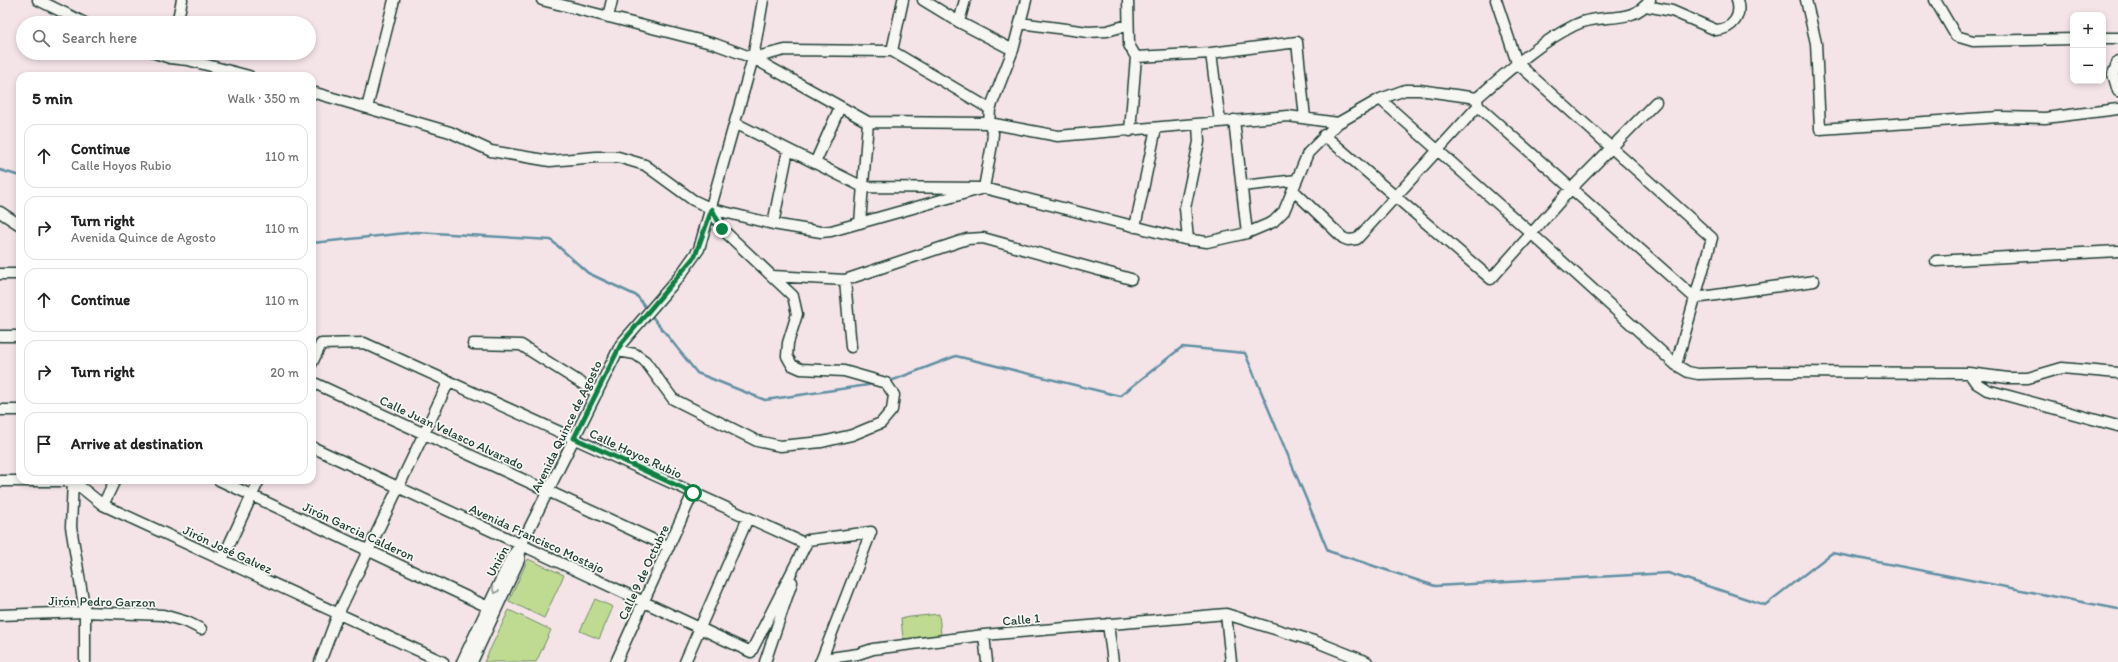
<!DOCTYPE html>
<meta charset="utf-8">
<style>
:root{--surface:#fff;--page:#f6f6f6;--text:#222;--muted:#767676;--line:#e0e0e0}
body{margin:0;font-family:Itim,sans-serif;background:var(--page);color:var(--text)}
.controls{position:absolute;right:12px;top:12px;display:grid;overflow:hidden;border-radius:8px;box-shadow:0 2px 6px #0003}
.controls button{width:36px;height:36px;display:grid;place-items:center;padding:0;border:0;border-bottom:1px solid var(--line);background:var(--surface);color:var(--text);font:20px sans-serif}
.stop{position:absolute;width:12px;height:12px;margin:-9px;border:3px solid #0b8043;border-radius:50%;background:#fff}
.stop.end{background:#0b8043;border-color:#fff;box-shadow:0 1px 4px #0008}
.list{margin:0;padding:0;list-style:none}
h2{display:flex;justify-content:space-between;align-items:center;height:52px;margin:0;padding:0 16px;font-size:17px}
h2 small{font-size:13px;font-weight:400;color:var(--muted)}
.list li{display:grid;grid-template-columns:26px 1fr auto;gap:12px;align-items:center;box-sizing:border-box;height:64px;margin:0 8px 8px;padding:0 8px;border:1px solid var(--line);border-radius:12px}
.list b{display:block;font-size:15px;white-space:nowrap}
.list p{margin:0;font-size:13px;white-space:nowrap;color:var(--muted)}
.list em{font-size:13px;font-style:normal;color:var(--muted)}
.icon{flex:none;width:22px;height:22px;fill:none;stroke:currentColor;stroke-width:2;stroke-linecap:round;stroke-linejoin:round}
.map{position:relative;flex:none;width:2118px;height:662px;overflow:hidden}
.search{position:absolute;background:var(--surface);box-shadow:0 2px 6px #0003;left:16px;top:16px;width:300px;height:44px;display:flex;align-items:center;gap:10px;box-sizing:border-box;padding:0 14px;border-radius:22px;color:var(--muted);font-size:15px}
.panel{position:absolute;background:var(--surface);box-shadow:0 2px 6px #0003;left:16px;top:72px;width:300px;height:412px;border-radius:12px}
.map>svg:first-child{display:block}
</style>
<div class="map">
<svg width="2118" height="662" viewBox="0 0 2118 662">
<rect width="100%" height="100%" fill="#f4e4e8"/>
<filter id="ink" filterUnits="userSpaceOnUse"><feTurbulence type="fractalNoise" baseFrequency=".025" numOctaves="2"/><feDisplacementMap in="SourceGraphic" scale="8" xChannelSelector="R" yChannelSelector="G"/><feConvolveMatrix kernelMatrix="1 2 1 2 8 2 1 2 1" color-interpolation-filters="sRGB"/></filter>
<g filter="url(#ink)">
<path fill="#bfdb92" stroke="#6f8c63" d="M528 559 564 575 544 618 509 601Z
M595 599 613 607 599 639 580 631Z
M509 610 551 630 536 662H484Z
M939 614 941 635 903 639 901 618Z"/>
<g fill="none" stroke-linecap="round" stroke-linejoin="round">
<path stroke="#6190a3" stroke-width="2.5" d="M0 170 20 176
M312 243 416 232 551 240 588 273 637 296 647 309
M651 315 697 373 765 400 875 384
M888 382 956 356 1120 396 1182 347 1245 353 1328 551 1435 586 1668 573 1765 605 1832 553 2118 609"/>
<defs>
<path id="minor" d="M38 0 85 23
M542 0 715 44 753 58 868 122 989 123 1058 136 1288 116 1338 123
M923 0 959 22 1013 50
M1128 0 1129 45 1136 57 1130 131
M1496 0 1517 63 1712 238 1676 365
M1806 0 1816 43 1820 129 1999 117 2045 118 2118 109
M1935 0 1956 36 1973 41 2073 39
M1646 6 1672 11 1716 30C1733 29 1742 16 1737 0
M608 17 612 0
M959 22 965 0
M177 23 182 0
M1020 23 1088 32 1107 31 1128 25
M2103 38H2118
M892 51 903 0
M155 53 170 58 188 60 249 76
M1211 53 1220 122
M1136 57 1211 53 1297 42 1305 118
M753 58 785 50 892 51 990 109
M2118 61 2113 74 2118 91
M312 92 450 132 491 151 550 161 596 157H618L645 165 693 200 712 209 773 224 821 232 831 231 984 188 1184 239 1207 242 1247 233 1273 222 1284 211 1308 153 1338 123 1380 99 1405 90H1419L1477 98C1507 72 1540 42 1575 25 1600 12 1632 26 1650 0
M1477 98 1478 106 1695 298 1814 281
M1380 99 1532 234 1676 365 1688 372 1698 374 1768 372 1969 373 2008 378H2028L2062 368 2118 373
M367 108 394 0
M1234 120 1247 233
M735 123 863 187 984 188 992 144 993 133 989 123 990 109 1013 50 1026 0
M1324 135 1491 279 1570 190 1656 102
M815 163 840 107
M1242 186 1297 180
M1293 190 1343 238 1348 240 1357 239 1478 106
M0 212 20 225
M860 223 868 122
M773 224 788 150
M1135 227 1156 128
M1188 240 1185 208 1199 142 1198 124
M1936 261 2118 251
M0 274H20
M773 276 845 280 967 239 983 238 1131 279
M845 280 851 347
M0 336H20
M473 344 521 345 597 393
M618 351 635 354 645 361 673 399 757 441 780 446 822 442 852 435 881 423 892 410 894 395 886 383 844 371 801 369 792 365 787 356 788 343 797 314 793 296 722 229 712 209
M312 363 321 344 364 343 806 544
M1969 373 1976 383 1987 390 2118 426
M312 382 669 547
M0 410H20
M312 447 751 652 808 540 871 532 821 661
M73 480 71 527 85 612V662
M219 480 488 607
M0 481H73L103 505 443 662
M103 505 115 480
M222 560 259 480
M1226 614 1231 662
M0 615 85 612 163 615 187 622 201 629
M1108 624 1113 662
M984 635 987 662
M320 662 338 614 449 381
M462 662 512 556 521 545 621 344 679 277 699 249 753 58 763 0
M472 662 519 560 521 545
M616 662 693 493
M685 662 748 518
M765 662 792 582
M820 662 823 659 858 654 873 649 984 635 1226 614 1317 642 1367 662"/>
</defs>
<use href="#minor" stroke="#1f3d34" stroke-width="13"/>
<use href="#minor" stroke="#f6f6f2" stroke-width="10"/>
</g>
<defs><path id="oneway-chevron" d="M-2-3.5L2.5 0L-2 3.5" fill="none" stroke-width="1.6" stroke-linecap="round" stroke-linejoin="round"/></defs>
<use stroke="#8a9a93" href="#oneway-chevron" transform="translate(495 591) rotate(116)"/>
</g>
<g fill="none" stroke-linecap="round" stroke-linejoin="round" filter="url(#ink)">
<path stroke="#0b8043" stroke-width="5" d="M693 493 574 438 621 344 695 256 712 209 722 229"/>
</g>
<g text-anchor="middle" stroke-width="3.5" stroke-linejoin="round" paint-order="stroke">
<g font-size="13" fill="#1f3d34" stroke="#f6f6f2">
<text transform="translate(566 426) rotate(-64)" y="5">Avenida Quince de Agosto</text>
<text transform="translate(452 432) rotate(25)" y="5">Calle Juan Velasco Alvarado</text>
<text transform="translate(636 453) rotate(25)" y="5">Calle Hoyos Rubio</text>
<text transform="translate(359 531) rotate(25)" y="5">Jirón Garcia Calderon</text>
<text transform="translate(537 538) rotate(25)" y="5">Avenida Francisco Mostajo</text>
<text transform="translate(228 549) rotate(25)" y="5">Jirón José Galvez</text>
<text transform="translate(497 561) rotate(-61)" y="5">Unión</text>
<text transform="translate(643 572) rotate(-65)" y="5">Calle 9 de Octubre</text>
<text transform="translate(102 601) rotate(1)" y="5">Jirón Pedro Garzon</text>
<text transform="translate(1021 619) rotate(-5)" y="5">Calle 1</text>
</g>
</g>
</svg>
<div class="controls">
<button>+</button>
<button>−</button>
</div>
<div class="stop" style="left:693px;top:493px"></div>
<div class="stop end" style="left:722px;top:229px"></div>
<div class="search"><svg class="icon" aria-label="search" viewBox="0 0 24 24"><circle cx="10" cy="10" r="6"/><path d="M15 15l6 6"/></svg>Search here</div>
<section class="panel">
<h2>5 min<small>Walk · 350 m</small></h2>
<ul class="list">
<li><svg class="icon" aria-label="ahead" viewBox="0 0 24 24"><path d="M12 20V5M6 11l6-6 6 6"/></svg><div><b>Continue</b><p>Calle Hoyos Rubio</p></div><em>110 m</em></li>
<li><svg class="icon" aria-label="right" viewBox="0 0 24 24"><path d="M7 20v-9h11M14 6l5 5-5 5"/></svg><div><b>Turn right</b><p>Avenida Quince de Agosto</p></div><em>110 m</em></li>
<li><svg class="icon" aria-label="ahead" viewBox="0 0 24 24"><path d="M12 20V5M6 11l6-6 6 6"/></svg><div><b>Continue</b></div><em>110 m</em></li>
<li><svg class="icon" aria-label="right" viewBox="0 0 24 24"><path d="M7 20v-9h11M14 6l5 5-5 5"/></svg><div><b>Turn right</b></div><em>20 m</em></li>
<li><svg class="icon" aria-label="arrive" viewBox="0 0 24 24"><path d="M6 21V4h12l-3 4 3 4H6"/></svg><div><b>Arrive at destination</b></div></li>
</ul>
</section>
</div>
